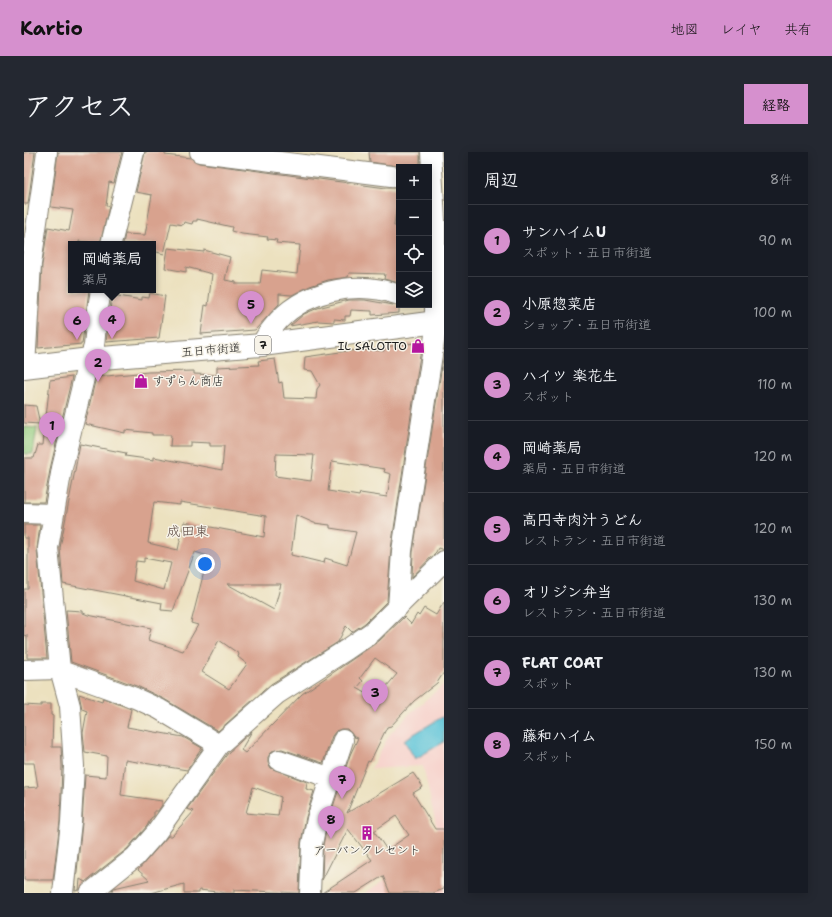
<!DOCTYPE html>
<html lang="ja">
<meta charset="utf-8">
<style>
:root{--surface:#171b24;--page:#242831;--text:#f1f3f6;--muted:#9ea1a6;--line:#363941;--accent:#d690ce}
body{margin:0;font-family:"Shantell Sans","Klee One",sans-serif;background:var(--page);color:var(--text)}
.controls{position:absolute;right:12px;top:12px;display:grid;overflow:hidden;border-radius:0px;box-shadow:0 2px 10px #0003}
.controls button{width:36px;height:36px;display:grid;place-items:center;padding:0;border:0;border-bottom:1px solid var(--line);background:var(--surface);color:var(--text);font:20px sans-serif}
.you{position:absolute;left:181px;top:412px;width:14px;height:14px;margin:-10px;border:3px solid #fff;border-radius:50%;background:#1a73e8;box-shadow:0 0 0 6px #1a73e833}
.badge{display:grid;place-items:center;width:26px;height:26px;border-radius:50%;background:var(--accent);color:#111;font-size:13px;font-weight:700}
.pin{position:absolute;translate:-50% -33px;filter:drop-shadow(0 1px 2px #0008)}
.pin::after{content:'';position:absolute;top:21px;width:14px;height:12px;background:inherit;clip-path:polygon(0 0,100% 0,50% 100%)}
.popup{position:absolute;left:44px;top:89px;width:88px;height:52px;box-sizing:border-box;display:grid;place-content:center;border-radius:0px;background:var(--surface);filter:drop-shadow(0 1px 3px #0005);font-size:13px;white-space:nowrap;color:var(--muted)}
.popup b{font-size:15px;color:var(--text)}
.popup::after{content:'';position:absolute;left:50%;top:100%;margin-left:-8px;border:8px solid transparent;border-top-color:var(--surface)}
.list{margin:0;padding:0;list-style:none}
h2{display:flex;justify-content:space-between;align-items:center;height:52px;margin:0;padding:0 16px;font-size:17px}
h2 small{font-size:13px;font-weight:400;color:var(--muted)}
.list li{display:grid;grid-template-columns:26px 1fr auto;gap:12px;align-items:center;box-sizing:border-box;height:72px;padding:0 16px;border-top:1px solid var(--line)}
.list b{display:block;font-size:15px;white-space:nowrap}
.list p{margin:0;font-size:13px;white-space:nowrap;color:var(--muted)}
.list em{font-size:13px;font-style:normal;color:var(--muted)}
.icon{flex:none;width:22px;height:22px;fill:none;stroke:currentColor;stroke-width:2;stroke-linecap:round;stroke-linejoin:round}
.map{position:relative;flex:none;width:420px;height:741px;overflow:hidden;border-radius:0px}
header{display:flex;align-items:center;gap:24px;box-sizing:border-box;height:56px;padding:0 20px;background:var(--accent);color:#111}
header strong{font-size:19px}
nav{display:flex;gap:22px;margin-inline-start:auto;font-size:14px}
.intro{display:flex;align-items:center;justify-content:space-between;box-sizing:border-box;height:96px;padding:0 24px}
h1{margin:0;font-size:28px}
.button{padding:10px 18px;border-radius:0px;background:var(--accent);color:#111;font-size:14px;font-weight:700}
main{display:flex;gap:24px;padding:0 24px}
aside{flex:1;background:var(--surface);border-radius:0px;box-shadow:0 2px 10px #0003}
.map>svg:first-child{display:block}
</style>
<header>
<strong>Kartio</strong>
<nav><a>地図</a><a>レイヤ</a><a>共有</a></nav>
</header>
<div class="intro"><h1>アクセス</h1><a class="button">経路</a></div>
<main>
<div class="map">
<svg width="420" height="741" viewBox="0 0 420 741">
<rect width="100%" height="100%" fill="#f7f3e8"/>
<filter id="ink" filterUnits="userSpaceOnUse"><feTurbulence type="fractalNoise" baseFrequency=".025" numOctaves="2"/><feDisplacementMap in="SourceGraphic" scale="8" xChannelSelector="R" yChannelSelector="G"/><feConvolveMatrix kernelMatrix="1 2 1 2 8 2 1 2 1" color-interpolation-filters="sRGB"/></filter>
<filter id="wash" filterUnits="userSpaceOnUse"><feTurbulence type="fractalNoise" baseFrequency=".012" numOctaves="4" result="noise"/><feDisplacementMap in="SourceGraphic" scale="16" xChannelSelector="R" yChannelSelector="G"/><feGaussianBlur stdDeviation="0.9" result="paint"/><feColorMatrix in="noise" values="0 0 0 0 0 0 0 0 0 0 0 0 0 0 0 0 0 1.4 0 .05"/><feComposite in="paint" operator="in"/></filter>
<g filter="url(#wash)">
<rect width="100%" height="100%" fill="#ece1bf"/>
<path fill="#f7d0ca" d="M420 532V741H341L416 691 399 614 347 617 365 583 385 562Z"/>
<path fill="#95ce81" stroke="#58754e" d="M0 275 13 276 9 302H0Z"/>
<path fill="#5cc4d9" stroke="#3c707a" d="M420 564V590L391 607 380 588Z"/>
<g id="blocks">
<path fill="#d8a28e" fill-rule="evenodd" d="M0 0H11L4 52H0Z
M34 0H98L90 31 85 30 82 54H85L76 92 55 89V92H47V138H65L58 192 14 196 18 113 24 75 45 79 49 58 27 55Z
M121 0H141V3L167 6 175 11 362 36H375L370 74H375L373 97H375V131L360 127 361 122 325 121 324 125 304 128 286 134 268 143 255 142V152L231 178 177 182 181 153 184 154 188 122 162 115V120L141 116 144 96 180 100V98L206 105 201 128 212 130V132H236L238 118 273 122 276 93 252 91 253 88 243 87 244 85 218 82 207 79 208 75 173 67V69H169L168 72 160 70 159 73 147 71 140 102 129 99V92H99L101 82 121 83 128 43 112 40Z
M345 0H396V15H380L346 10Z
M126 141 141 144 135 186 82 190 88 143 118 148V145L125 146Z
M325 148H341L375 154V161L348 163V159L327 158 326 164H321V168L310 167V170L294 169 266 174 280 162 294 156Z
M398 190 367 397 363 449 341 471 328 480 322 474 314 490 247 532 194 579 140 547 115 535 47 510 42 458 59 459V461L64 463 127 476 124 488 159 499 174 473 167 471 184 404 171 400 149 459 137 458 138 451 39 432 36 396 56 292 102 301 101 304 130 308V305L198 318 200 294H186V291L166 290V294H146L147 283H128V281L101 278V281L61 272 72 225 124 220 170 219V222L193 223V215L235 213 234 209 251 207 255 231 258 230 260 246 292 247 293 237 296 233 288 219 280 218 281 205 323 199 346 198 360 199 361 195ZM252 302 290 303 287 329 251 324ZM308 309 361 317 360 320 367 322 363 345 336 341 335 344 304 339ZM130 350 156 353V350L242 364 240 385 160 370 154 398 124 391ZM272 363 290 371 306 373V376L332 380 323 413 301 406 300 411 267 403ZM120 406 147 411 140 438 109 429 112 409 120 410ZM203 432H257L250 458ZM195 488 215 502 214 505 223 512 205 537 178 520Z
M420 200V398L414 396 412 400 388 425 389 400Z
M48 225 27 313 20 350H0V306H10L14 293H19L26 228Z
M0 253 12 254 16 272 0 271Z
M0 373H16L13 397 23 506H3V483L0 484V437H4V386H0Z
M420 450V520L413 531 390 549 367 574 363 575 346 610 344 609 323 661 389 621 399 635 389 641 411 677H420V737L409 741H366L359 724 332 741H298L348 708 324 677 298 728 299 693 304 670 326 603 334 586 330 585 323 577H317L312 579 308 584 299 611 258 597 248 599 244 605V611L247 616 283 630 282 637 290 639 282 665 277 690 275 741 210 738V741H203L175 738V741H160V732L127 741H88V738L90 736 125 728 114 718 144 684H148L170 659 163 657 204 601 228 579 217 598 221 601 278 542 355 489 380 465 387 472 393 462 395 464 400 456 412 463ZM351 506 373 522 352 547 333 536 339 529 336 526ZM229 635 257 645 254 664 222 661ZM372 664 385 683 363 698 350 679Z
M55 542 78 550 79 546 107 557 103 575 159 585 178 596 163 618 101 608 97 643 138 649V653L134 659H130V664L127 666 123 674 103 697 61 730 56 727 55 738 51 739 58 671 61 623 82 625 83 604 61 600 59 581 63 559 58 557Z
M17 552H27V563L29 564 28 595H37L38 614 36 669 29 728H0V636L14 635 10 611H0V553L17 554Z"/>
</g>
</g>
<g filter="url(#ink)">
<use href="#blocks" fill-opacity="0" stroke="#847e6e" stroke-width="1"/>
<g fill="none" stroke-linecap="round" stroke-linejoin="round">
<defs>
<path id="minor" d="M176 0 375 25
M87 92 110 0
M238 193C240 186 244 181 249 175 277 139 332 127 375 143
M1 215 7 112 23 0
M0 361 29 362
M374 455 378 399 411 183V68L407 0
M0 518 36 517
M37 519 111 546 135 557 195 593
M255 608 307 626
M39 741 47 670 50 614 46 554 36 517 24 396 38 316 61 222 70 194 73 162 77 138
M66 741 111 705 132 681 195 593 253 542 322 498 348 480 420 409
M286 741 288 692 293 667 319 588"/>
<path id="major" d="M0 215 66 207 238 193 420 169"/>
</defs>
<use href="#minor" stroke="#847e6e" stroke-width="22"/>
<use href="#major" stroke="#847e6e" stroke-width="24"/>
<use href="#minor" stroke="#fff" stroke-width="20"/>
<use href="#major" stroke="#fff" stroke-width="22"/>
</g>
</g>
<defs>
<symbol id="shop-bare" viewBox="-9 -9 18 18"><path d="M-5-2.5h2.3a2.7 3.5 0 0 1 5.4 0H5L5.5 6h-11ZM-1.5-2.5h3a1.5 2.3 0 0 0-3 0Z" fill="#b5179e" stroke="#f7f3e8" stroke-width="2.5" paint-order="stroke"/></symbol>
<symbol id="building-bare" viewBox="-9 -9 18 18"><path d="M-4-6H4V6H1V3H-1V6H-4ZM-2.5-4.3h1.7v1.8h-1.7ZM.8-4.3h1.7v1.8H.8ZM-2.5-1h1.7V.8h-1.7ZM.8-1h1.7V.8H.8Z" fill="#b5179e" stroke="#f7f3e8" stroke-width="2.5" paint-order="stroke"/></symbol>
</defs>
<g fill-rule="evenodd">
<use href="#shop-bare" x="384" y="184" width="20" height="20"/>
<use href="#shop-bare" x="107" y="219" width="20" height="20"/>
<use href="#building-bare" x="333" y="671" width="20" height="20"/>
</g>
<g text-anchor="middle" stroke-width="3" stroke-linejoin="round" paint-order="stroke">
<rect fill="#f7f3e8" stroke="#5e5c59" stroke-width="1" x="231" y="184" width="16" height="18" rx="3"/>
<g font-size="11" font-weight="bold" fill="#1c1c1c">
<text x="239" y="197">7</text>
</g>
<g font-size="12" fill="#1c1c1c" stroke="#f7f3e8" text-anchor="end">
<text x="383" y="198">IL SALOTTO</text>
<text x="128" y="233" text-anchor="start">すずらん商店</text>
<text x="343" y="702" text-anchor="middle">アーバンクレセント</text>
</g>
<g font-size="12" fill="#1c1c1c" stroke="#f7f3e8">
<text transform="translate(187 198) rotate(-5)" y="4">五日市街道</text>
</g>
<g font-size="14" fill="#5e4b44" stroke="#f7f3e8">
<text x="164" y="384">成田東</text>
</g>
</g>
</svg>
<div class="controls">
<button>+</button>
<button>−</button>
<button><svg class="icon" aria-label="locate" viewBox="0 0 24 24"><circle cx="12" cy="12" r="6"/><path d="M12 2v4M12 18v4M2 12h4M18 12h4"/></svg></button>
<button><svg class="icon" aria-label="layers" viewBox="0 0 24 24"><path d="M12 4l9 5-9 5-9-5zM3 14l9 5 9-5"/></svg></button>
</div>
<div class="you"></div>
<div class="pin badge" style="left:28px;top:293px">1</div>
<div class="pin badge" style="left:74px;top:230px">2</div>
<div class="pin badge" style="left:351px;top:560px">3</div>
<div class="pin badge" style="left:88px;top:187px">4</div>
<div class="popup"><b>岡崎薬局</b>薬局</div>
<div class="pin badge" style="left:227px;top:172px">5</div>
<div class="pin badge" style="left:53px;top:188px">6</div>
<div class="pin badge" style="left:318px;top:647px">7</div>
<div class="pin badge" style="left:307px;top:687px">8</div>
</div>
<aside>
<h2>周辺<small>8件</small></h2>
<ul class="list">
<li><span class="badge">1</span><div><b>サンハイムU</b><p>スポット · 五日市街道</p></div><em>90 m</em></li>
<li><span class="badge">2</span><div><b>小原惣菜店</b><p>ショップ · 五日市街道</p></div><em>100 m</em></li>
<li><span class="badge">3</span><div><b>ハイツ 楽花生</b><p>スポット</p></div><em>110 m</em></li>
<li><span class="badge">4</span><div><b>岡崎薬局</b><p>薬局 · 五日市街道</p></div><em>120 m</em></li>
<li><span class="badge">5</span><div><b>高円寺肉汁うどん</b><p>レストラン · 五日市街道</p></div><em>120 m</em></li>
<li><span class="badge">6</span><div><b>オリジン弁当</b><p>レストラン · 五日市街道</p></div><em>130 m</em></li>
<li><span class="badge">7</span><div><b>FLAT COAT</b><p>スポット</p></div><em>130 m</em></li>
<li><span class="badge">8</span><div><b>藤和ハイム</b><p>スポット</p></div><em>150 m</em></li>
</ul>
</aside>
</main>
